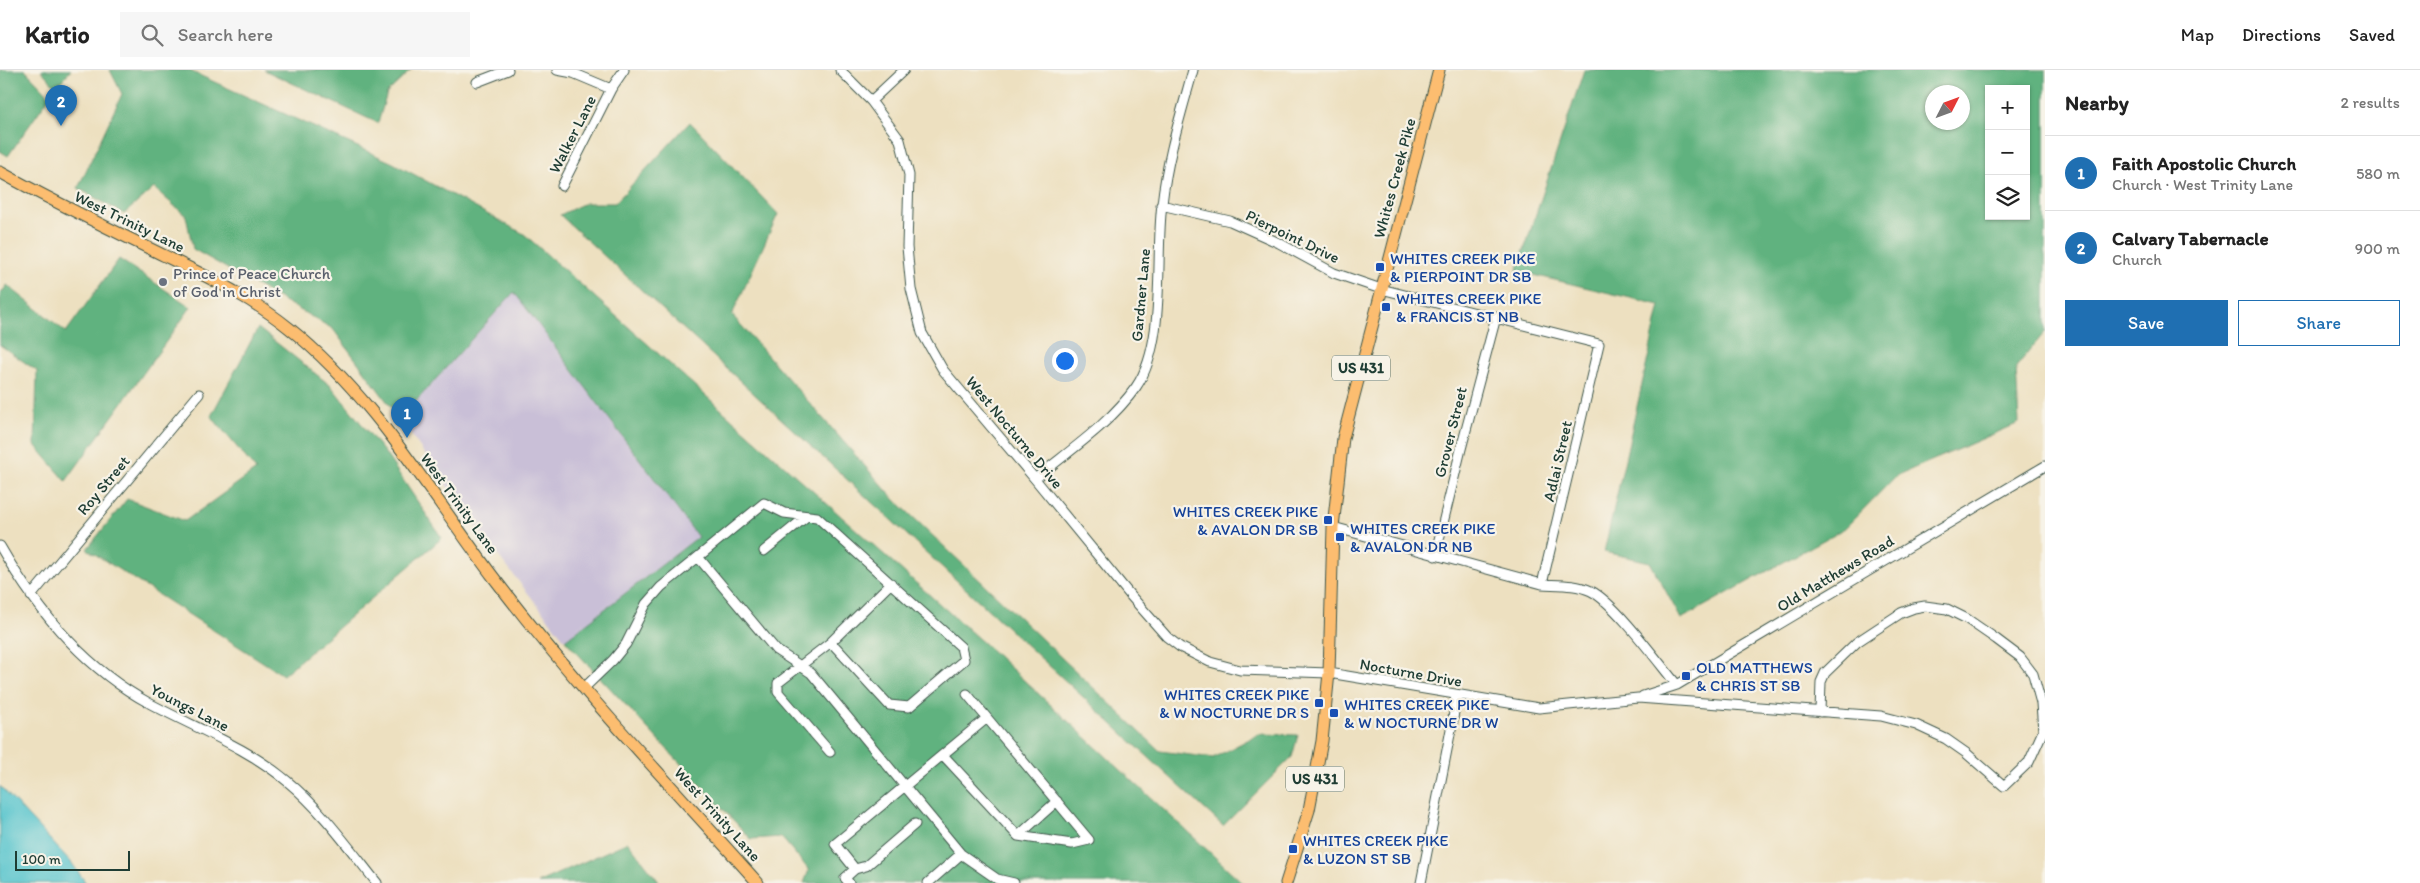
<!DOCTYPE html>
<meta charset="utf-8">
<style>
:root{--surface:#fff;--page:#f6f6f6;--text:#222;--muted:#767676;--line:#e0e0e0;--accent:#1f6fb2}
body{margin:0;font-family:Itim,sans-serif;background:var(--page);color:var(--text)}
.controls{position:absolute;right:15px;top:15px;display:grid;overflow:hidden;border-radius:0px;box-shadow:0 1px 4px #0004}
.controls button{width:45px;height:45px;display:grid;place-items:center;padding:0;border:0;border-bottom:1px solid var(--line);background:var(--surface);color:var(--text);font:25px sans-serif}
.compass{position:absolute;left:1925px;top:15px;width:45px;height:45px;border-radius:50%;background:var(--surface);box-shadow:0 1px 4px #0004;rotate:48deg}
.scale{position:absolute;left:15px;bottom:12px;width:115px;box-sizing:border-box;padding-left:5px;border:2px solid #1f3d34;border-top:0;font-size:14px;line-height:18px;white-space:nowrap;color:#1f3d34;-webkit-text-stroke:4px #f7f3e8;paint-order:stroke}
.you{position:absolute;left:1064px;top:290px;width:18px;height:18px;margin:-12px;border:4px solid #fff;border-radius:50%;background:#1a73e8;box-shadow:0 0 0 8px #1a73e833}
.badge{display:grid;place-items:center;width:32px;height:32px;border-radius:50%;background:var(--accent);color:#fff;font-size:16px;font-weight:700}
.pin{position:absolute;translate:-50% -41px;filter:drop-shadow(0 1px 2px #0008)}
.pin::after{content:'';position:absolute;top:26px;width:18px;height:15px;background:inherit;clip-path:polygon(0 0,100% 0,50% 100%)}
.list{margin:0;padding:0;list-style:none}
h2{display:flex;justify-content:space-between;align-items:center;height:65px;margin:0;padding:0 20px;font-size:21px}
h2 small{font-size:16px;font-weight:400;color:var(--muted)}
.list li{display:grid;grid-template-columns:32px 1fr auto;gap:15px;align-items:center;box-sizing:border-box;height:75px;padding:0 20px;border-top:1px solid var(--line)}
.list b{display:block;font-size:19px;white-space:nowrap}
.list p{margin:0;font-size:16px;white-space:nowrap;color:var(--muted)}
.list em{font-size:16px;font-style:normal;color:var(--muted)}
.actions{display:flex;gap:10px;padding:15px 20px}
.actions a{flex:1;padding:11px 0;border:1px solid var(--accent);border-radius:0px;text-align:center;font-size:18px;color:var(--accent)}
.actions .main{background:var(--accent);color:#fff}
.icon{flex:none;width:28px;height:28px;fill:none;stroke:currentColor;stroke-width:2;stroke-linecap:round;stroke-linejoin:round}
.map{position:relative;flex:none;width:2045px;height:813px;overflow:hidden}
header{display:flex;align-items:center;gap:30px;box-sizing:border-box;height:70px;padding:0 25px;background:var(--surface);border-bottom:1px solid var(--line)}
header strong{font-size:24px}
nav{display:flex;gap:28px;margin-inline-start:auto;font-size:18px}
.search{width:350px;height:45px;background:var(--page);display:flex;align-items:center;gap:12px;box-sizing:border-box;padding:0 18px;border-radius:0px;color:var(--muted);font-size:19px}
main{display:flex}
aside{flex:1;background:var(--surface)}
.map>svg:first-child{display:block}
</style>
<header>
<strong>Kartio</strong>
<div class="search"><svg class="icon" aria-label="search" viewBox="0 0 24 24"><circle cx="10" cy="10" r="6"/><path d="M15 15l6 6"/></svg>Search here</div>
<nav><a>Map</a><a>Directions</a><a>Saved</a></nav>
</header>
<main>
<div class="map">
<svg width="2045" height="813" viewBox="0 0 2045 813">
<rect width="100%" height="100%" fill="#f7f3e8"/>
<filter id="ink" filterUnits="userSpaceOnUse"><feTurbulence type="fractalNoise" baseFrequency=".02" numOctaves="2"/><feDisplacementMap in="SourceGraphic" scale="10" xChannelSelector="R" yChannelSelector="G"/><feConvolveMatrix kernelMatrix="1 2 1 2 8 2 1 2 1" color-interpolation-filters="sRGB"/></filter>
<filter id="wash" filterUnits="userSpaceOnUse"><feTurbulence type="fractalNoise" baseFrequency=".0096" numOctaves="4" result="noise"/><feDisplacementMap in="SourceGraphic" scale="20" xChannelSelector="R" yChannelSelector="G"/><feGaussianBlur stdDeviation="1.12" result="paint"/><feColorMatrix in="noise" values="0 0 0 0 0 0 0 0 0 0 0 0 0 0 0 0 0 1.4 0 .05"/><feComposite in="paint" operator="in"/></filter>
<g filter="url(#wash)">
<rect width="100%" height="100%" fill="#ede0c0"/>
<path fill="#c9bfd7" d="M514 222 698 467 565 570 478 460 400 349Z"/>
<path fill="#60b27f" stroke="#40785a" fill-rule="evenodd" d="M0 0H25L50 26 8 86 0 81Z
M41 0H71L56 17Z
M110 0H188L393 93 524 164 988 577 1243 813H804L809 800 781 767 751 769 565 570 698 467 514 222 400 349 333 259 193 179 186 146 154 118 124 144 78 118 122 24Z
M264 0H411L387 23 378 53Z
M1584 0H2045V262L2016 297 2019 353 1896 406 1845 458 1681 549 1650 492 1604 482 1660 235 1517 201ZM1989 19H2026V146H1989ZM1932 22H1962V52H1932Z
M690 52 778 144 732 245 894 429 1160 681 1213 688 1259 664 1298 665 1292 687 1223 756 560 145 585 133H615Z
M119 189 191 237 66 411 35 375 37 301 0 275V225L7 215 66 262Z
M258 258 331 316 385 383 442 468 283 605 87 479 127 429 185 451 256 400 211 346Z
M628 772 660 813H537Z"/>
<path fill="#58c5cd" stroke="#3c8180" d="M0 716 71 792 86 813H0Z"/>
</g>
<g filter="url(#ink)">
<g fill="none" stroke-linecap="round" stroke-linejoin="round">
<defs>
<path id="minor" d="M557 0 573 3 611 19
M840 0 871 31 900 70 909 105 907 177 911 219 922 263 943 300 1035 409 1130 525 1167 567 1180 577 1210 592 1240 600 1329 603 1539 638 1638 628 1881 646 1916 655 1946 669 1966 683 2004 716 2029 692 2043 661 2041 633 2033 604 2020 587 1996 569 1967 549 1947 539 1925 536 1914 538 1901 543 1857 572 1825 603 1821 612 1820 642
M477 12 508 0
M871 31 904 0
M562 116 611 19 624 0
M1161 135 1230 151 1279 173 1334 203 1381 219 1599 274 1542 514
M1035 409C1070 380 1110 354 1136 317 1167 272 1155 187 1162 134 1167 88 1181 44 1193 0
M1333 457 1542 514C1559 515 1576 514 1591 521 1615 533 1658 592 1677 615
M0 476C36 539 84 598 149 633 195 658 247 677 287 711 322 740 349 778 377 813
M764 481 807 446
M1435 486 1461 379 1496 247
M698 487 764 433 784 443 817 447 961 577 964 590 909 637 889 635 831 572 778 613V622L830 682
M31 526 199 324
M831 572 891 513
M584 618 613 590 626 574 646 534 661 517 698 487 776 580 811 603 961 784 928 813
M1643 626 1677 615 2045 396
M943 685 1018 766 1072 774 1089 770 987 648
M915 754 866 796 855 799 835 774 987 648 967 624
M1018 766 1057 731
M961 784 997 809 1014 813
M849 813 845 808 855 799
M1421 813 1453 649 1456 625"/>
<path id="major" d="M0 102C54 132 110 159 165 186 208 207 252 228 289 258 374 326 429 422 494 508 575 615 669 713 758 813
M1286 813 1309 740 1322 671 1329 603 1333 457 1343 368 1439 0"/>
</defs>
<use href="#minor" stroke="#3e5549" stroke-width="11"/>
<use href="#major" stroke="#3e5549" stroke-width="13"/>
<use href="#minor" stroke="#fff" stroke-width="9"/>
<use href="#major" stroke="#fcbd6f" stroke-width="11"/>
</g>
</g>
<g fill="#1a4fb4" stroke="#f7f3e8" stroke-width="2">
<rect x="1375" y="192" width="10" height="10" rx="2.5"/>
<rect x="1381" y="232" width="10" height="10" rx="2.5"/>
<rect x="1323" y="445" width="10" height="10" rx="2.5"/>
<rect x="1335" y="462" width="10" height="10" rx="2.5"/>
<rect x="1681" y="601" width="10" height="10" rx="2.5"/>
<rect x="1314" y="628" width="10" height="10" rx="2.5"/>
<rect x="1329" y="638" width="10" height="10" rx="2.5"/>
<rect x="1288" y="774" width="10" height="10" rx="2.5"/>
</g>
<circle fill="#6b7280" stroke="#f7f3e8" stroke-width="2" cx="163" cy="212" r="5"/>
<g text-anchor="middle" stroke-width="4.5" stroke-linejoin="round" paint-order="stroke">
<g fill="#f7f3e8" stroke="#60746a" stroke-width="1">
<rect x="1332" y="285.5" width="58" height="25" rx="4"/>
<rect x="1286" y="696.5" width="58" height="25" rx="4"/>
</g>
<g font-size="15" font-weight="bold" fill="#1f3d34">
<text x="1361" y="303">US 431</text>
<text x="1315" y="714">US 431</text>
</g>
<g font-size="16" fill="#1f3d34" stroke="#f7f3e8">
<text transform="translate(572 64) rotate(-63)" y="6">Walker Lane</text>
<text transform="translate(1394 108) rotate(-75)" y="6">Whites Creek Pike</text>
<text transform="translate(130 151) rotate(26)" y="6">West Trinity Lane</text>
<text transform="translate(1293 166) rotate(26)" y="6">Pierpoint Drive</text>
<text transform="translate(1140 225) rotate(-85)" y="6">Gardner Lane</text>
<text transform="translate(1015 362) rotate(50)" y="6">West Nocturne Drive</text>
<text transform="translate(1450 362) rotate(-76)" y="6">Grover Street</text>
<text transform="translate(1557 391) rotate(-77)" y="6">Adlai Street</text>
<text transform="translate(103 415) rotate(-50)" y="6">Roy Street</text>
<text transform="translate(460 433) rotate(54)" y="6">West Trinity Lane</text>
<text transform="translate(1835 503) rotate(-31)" y="6">Old Matthews Road</text>
<text transform="translate(1411 602) rotate(10)" y="6">Nocturne Drive</text>
<text transform="translate(190 637) rotate(27)" y="6">Youngs Lane</text>
<text transform="translate(718 744) rotate(48)" y="6">West Trinity Lane</text>
</g>
<g font-size="16" fill="#164399" stroke="#f7f3e8" text-anchor="start">
<text x="1390" y="194">WHITES CREEK PIKE<tspan x="1390" dy="18">&amp; PIERPOINT DR SB</tspan></text>
<text x="1396" y="234">WHITES CREEK PIKE<tspan x="1396" dy="18">&amp; FRANCIS ST NB</tspan></text>
<text x="1318" y="447" text-anchor="end">WHITES CREEK PIKE<tspan x="1318" dy="18">&amp; AVALON DR SB</tspan></text>
<text x="1350" y="464">WHITES CREEK PIKE<tspan x="1350" dy="18">&amp; AVALON DR NB</tspan></text>
<text x="1696" y="603">OLD MATTHEWS<tspan x="1696" dy="18">&amp; CHRIS ST SB</tspan></text>
<text x="1309" y="630" text-anchor="end">WHITES CREEK PIKE<tspan x="1309" dy="18">&amp; W NOCTURNE DR S</tspan></text>
<text x="1344" y="640">WHITES CREEK PIKE<tspan x="1344" dy="18">&amp; W NOCTURNE DR W</tspan></text>
<text x="1303" y="776">WHITES CREEK PIKE<tspan x="1303" dy="18">&amp; LUZON ST SB</tspan></text>
</g>
<g font-size="16" fill="#5b616d" stroke="#f7f3e8" text-anchor="start">
<text x="173" y="209">Prince of Peace Church<tspan x="173" dy="18">of God in Christ</tspan></text>
</g>
</g>
</svg>
<div class="controls">
<button>+</button>
<button>−</button>
<button><svg class="icon" aria-label="layers" viewBox="0 0 24 24"><path d="M12 4l9 5-9 5-9-5zM3 14l9 5 9-5"/></svg></button>
</div>
<svg class="compass" viewBox="-18 -18 36 36"><path d="M0-13l5 13h-10z" fill="#e53935"/><path d="M0 13l5-13h-10z" fill="#767676"/></svg>
<div class="scale">100 m</div>
<div class="you"></div>
<div class="pin badge" style="left:407px;top:368px">1</div>
<div class="pin badge" style="left:61px;top:56px">2</div>
</div>
<aside>
<h2>Nearby<small>2 results</small></h2>
<ul class="list">
<li><span class="badge">1</span><div><b>Faith Apostolic Church</b><p>Church · West Trinity Lane</p></div><em>580 m</em></li>
<li><span class="badge">2</span><div><b>Calvary Tabernacle</b><p>Church</p></div><em>900 m</em></li>
</ul>
<div class="actions"><a class="main">Save</a><a>Share</a></div>
</aside>
</main>
